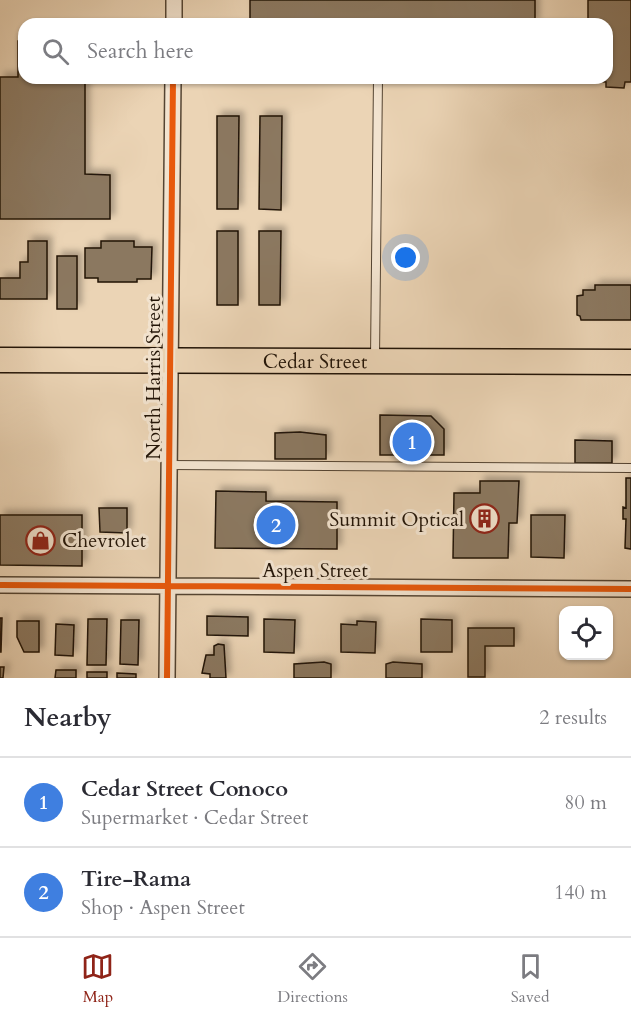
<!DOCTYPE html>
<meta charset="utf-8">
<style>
:root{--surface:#fff;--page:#f7f7f7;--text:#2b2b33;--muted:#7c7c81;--line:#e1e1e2;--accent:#8f2418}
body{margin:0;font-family:Cardo,serif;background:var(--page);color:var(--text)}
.controls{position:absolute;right:18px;bottom:18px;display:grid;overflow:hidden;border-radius:12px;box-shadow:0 2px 4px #0004}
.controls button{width:54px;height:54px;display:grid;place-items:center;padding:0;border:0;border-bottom:2px solid var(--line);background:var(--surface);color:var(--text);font:30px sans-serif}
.you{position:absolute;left:406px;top:258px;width:21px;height:21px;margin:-15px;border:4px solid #fff;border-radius:50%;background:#1a73e8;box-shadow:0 0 0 9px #1a73e833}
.badge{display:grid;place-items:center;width:39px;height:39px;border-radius:50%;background:var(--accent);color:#fff;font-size:20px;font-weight:700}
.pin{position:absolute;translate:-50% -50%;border:3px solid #fff;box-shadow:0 2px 6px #0006}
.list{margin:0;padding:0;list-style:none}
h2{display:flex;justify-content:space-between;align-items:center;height:78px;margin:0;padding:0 24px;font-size:26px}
h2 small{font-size:20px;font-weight:400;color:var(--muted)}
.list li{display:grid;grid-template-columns:39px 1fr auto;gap:18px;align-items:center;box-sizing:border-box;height:90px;padding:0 24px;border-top:2px solid var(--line)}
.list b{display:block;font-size:22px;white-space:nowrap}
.list p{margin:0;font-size:20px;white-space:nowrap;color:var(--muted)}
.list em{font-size:20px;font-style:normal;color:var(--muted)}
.icon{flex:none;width:33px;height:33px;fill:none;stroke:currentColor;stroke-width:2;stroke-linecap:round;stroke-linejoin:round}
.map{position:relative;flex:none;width:631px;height:678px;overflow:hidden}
.search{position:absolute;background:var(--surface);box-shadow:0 2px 4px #0004;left:18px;right:18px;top:18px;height:66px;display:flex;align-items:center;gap:15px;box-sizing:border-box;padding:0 21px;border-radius:18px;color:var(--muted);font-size:22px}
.sheet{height:258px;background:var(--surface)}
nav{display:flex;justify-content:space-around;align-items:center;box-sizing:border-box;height:84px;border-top:2px solid var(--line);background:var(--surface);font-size:16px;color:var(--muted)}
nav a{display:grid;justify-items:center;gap:3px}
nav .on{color:var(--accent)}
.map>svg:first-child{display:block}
</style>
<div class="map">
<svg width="631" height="678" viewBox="0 0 631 678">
<defs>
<filter id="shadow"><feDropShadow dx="4.5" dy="-4.5" stdDeviation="3" flood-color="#0004"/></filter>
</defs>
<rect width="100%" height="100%" fill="#ebd4b5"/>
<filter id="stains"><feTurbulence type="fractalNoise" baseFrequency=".00333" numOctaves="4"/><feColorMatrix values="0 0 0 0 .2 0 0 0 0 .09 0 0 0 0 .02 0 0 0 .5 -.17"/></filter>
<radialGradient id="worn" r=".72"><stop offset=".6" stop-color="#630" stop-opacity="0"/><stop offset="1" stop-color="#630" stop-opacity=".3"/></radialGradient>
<path fill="#8b7861" stroke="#221407" stroke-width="1.5" filter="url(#shadow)" d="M250 0H535V24H250Z
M588 0H631V82H625L624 88 606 87V82L594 81V78H607V24H588Z
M18 41H24V78H85V174L110 175V219H0V77H18Z
M217 116H239L238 209H217Z
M260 116H282L281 210 259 209Z
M217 231H238V305H217Z
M259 231H281L280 305H259Z
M28 241H47V299H0V278H20V262H28Z
M101 241H134V247H152L151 279H137V282H98V278H85V248H101Z
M57 256H77V309H57Z
M595 285H631V320H581L580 316 577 315V296L583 295V290H595Z
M380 415 431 416 444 429V455H380Z
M300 432 326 435V459H275V433Z
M575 440 612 441V463H575Z
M626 478H631V549L625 548 626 519H623V507L626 508Z
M480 481H519L517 523H509L508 558H453L454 493H480Z
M216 491 266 492V501L337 502V549L215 548Z
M99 508H127V533L100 532Z
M0 515H82V566L0 565Z
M531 515H565L564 558 531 557Z
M207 616 248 617V636L207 635Z
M0 618H2L1 652H0Z
M88 619H107L106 665H87Z
M264 619 295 620 294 653 264 652Z
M421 619 452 620V652H421Z
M121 620H139L138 665 120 664Z
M17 621H39V652H24L17 637Z
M357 621 376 622 375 653 341 652V624L357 625Z
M56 624 74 625 73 656 55 655Z
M468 628H514V646H485V677H468Z
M218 644 224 645 226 678H210V674L202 673 206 655H214V646Z
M324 662 331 664V678H294V664Z
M393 662 422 664V678H386V664Z
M0 667H4L3 678H0Z
M56 670H76V678H55Z
M87 672H107V678H87Z
M117 673 136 674V678H117Z"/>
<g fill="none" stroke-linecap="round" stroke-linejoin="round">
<defs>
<path id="lane" d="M375 357 378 78
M169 465 631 468"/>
<path id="street" d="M174 24V0
M0 585 631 589
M167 678 173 78"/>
<g id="primary">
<path id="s1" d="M0 360 631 362"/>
</g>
</defs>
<use href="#lane" stroke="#544432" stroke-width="10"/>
<use href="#street" stroke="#544432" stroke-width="18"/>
<use href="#primary" stroke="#221407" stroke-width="27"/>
<use href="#lane" stroke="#f2e3cf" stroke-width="8"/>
<use href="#street" stroke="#f2e3cf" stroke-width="15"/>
<use href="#primary" stroke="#ebd4b5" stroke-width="24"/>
<defs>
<path id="cycleway" d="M0 585 631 589
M167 678 173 78"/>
</defs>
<use href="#cycleway" stroke="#f2e3cf" stroke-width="10"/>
<use href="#cycleway" stroke="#e8590c" stroke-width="6"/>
</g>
<defs>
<symbol id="building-ring" viewBox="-11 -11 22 22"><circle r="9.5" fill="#f2e3cf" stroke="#8f2418" stroke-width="1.5"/><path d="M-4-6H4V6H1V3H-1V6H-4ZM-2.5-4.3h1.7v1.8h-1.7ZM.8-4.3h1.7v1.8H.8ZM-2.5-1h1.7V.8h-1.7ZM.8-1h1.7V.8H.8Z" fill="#8f2418"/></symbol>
<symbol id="shop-ring" viewBox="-11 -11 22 22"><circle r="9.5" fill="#f2e3cf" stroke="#8f2418" stroke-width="1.5"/><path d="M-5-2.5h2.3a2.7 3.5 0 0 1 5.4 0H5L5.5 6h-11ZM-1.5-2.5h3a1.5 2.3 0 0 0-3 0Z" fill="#8f2418"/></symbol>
</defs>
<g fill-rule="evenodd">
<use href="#building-ring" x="468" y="502" width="33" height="33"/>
<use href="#shop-ring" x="24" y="524" width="33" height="33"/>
</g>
<g text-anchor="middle" stroke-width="6" stroke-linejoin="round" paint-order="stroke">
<g font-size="20" fill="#221407" stroke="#f2e3cf">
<text dy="7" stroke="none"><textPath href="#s1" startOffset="315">Cedar Street</textPath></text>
<text transform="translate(153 378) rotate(-90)" y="7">North Harris Street</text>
<text x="315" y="577">Aspen Street</text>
</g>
<g font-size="20" fill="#221407" stroke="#f2e3cf" text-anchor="end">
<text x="464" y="526">Summit Optical</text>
<text x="62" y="547" text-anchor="start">Chevrolet</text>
</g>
</g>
<rect width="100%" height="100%" filter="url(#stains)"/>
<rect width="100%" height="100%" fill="url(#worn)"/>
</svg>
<div class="controls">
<button><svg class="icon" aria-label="locate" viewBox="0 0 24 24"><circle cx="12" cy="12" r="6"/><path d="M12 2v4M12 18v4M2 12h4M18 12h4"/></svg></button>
</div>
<div class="you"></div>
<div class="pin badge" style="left:412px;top:442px;background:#3f7fe0">1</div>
<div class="pin badge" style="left:276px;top:525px;background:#3f7fe0">2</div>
<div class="search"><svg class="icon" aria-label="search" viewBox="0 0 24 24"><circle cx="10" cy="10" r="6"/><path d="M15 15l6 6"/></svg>Search here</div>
</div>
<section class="sheet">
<h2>Nearby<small>2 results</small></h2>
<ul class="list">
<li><span class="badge" style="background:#3f7fe0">1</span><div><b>Cedar Street Conoco</b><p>Supermarket · Cedar Street</p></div><em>80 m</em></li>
<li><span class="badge" style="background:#3f7fe0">2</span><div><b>Tire-Rama</b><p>Shop · Aspen Street</p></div><em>140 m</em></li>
</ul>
</section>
<nav>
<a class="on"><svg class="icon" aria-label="map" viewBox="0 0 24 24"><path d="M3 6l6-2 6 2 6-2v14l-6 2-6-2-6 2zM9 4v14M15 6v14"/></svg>Map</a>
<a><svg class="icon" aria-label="directions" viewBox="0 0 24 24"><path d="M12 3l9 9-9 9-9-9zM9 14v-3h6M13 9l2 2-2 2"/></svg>Directions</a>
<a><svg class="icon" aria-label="saved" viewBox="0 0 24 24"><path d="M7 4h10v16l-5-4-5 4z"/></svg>Saved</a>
</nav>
